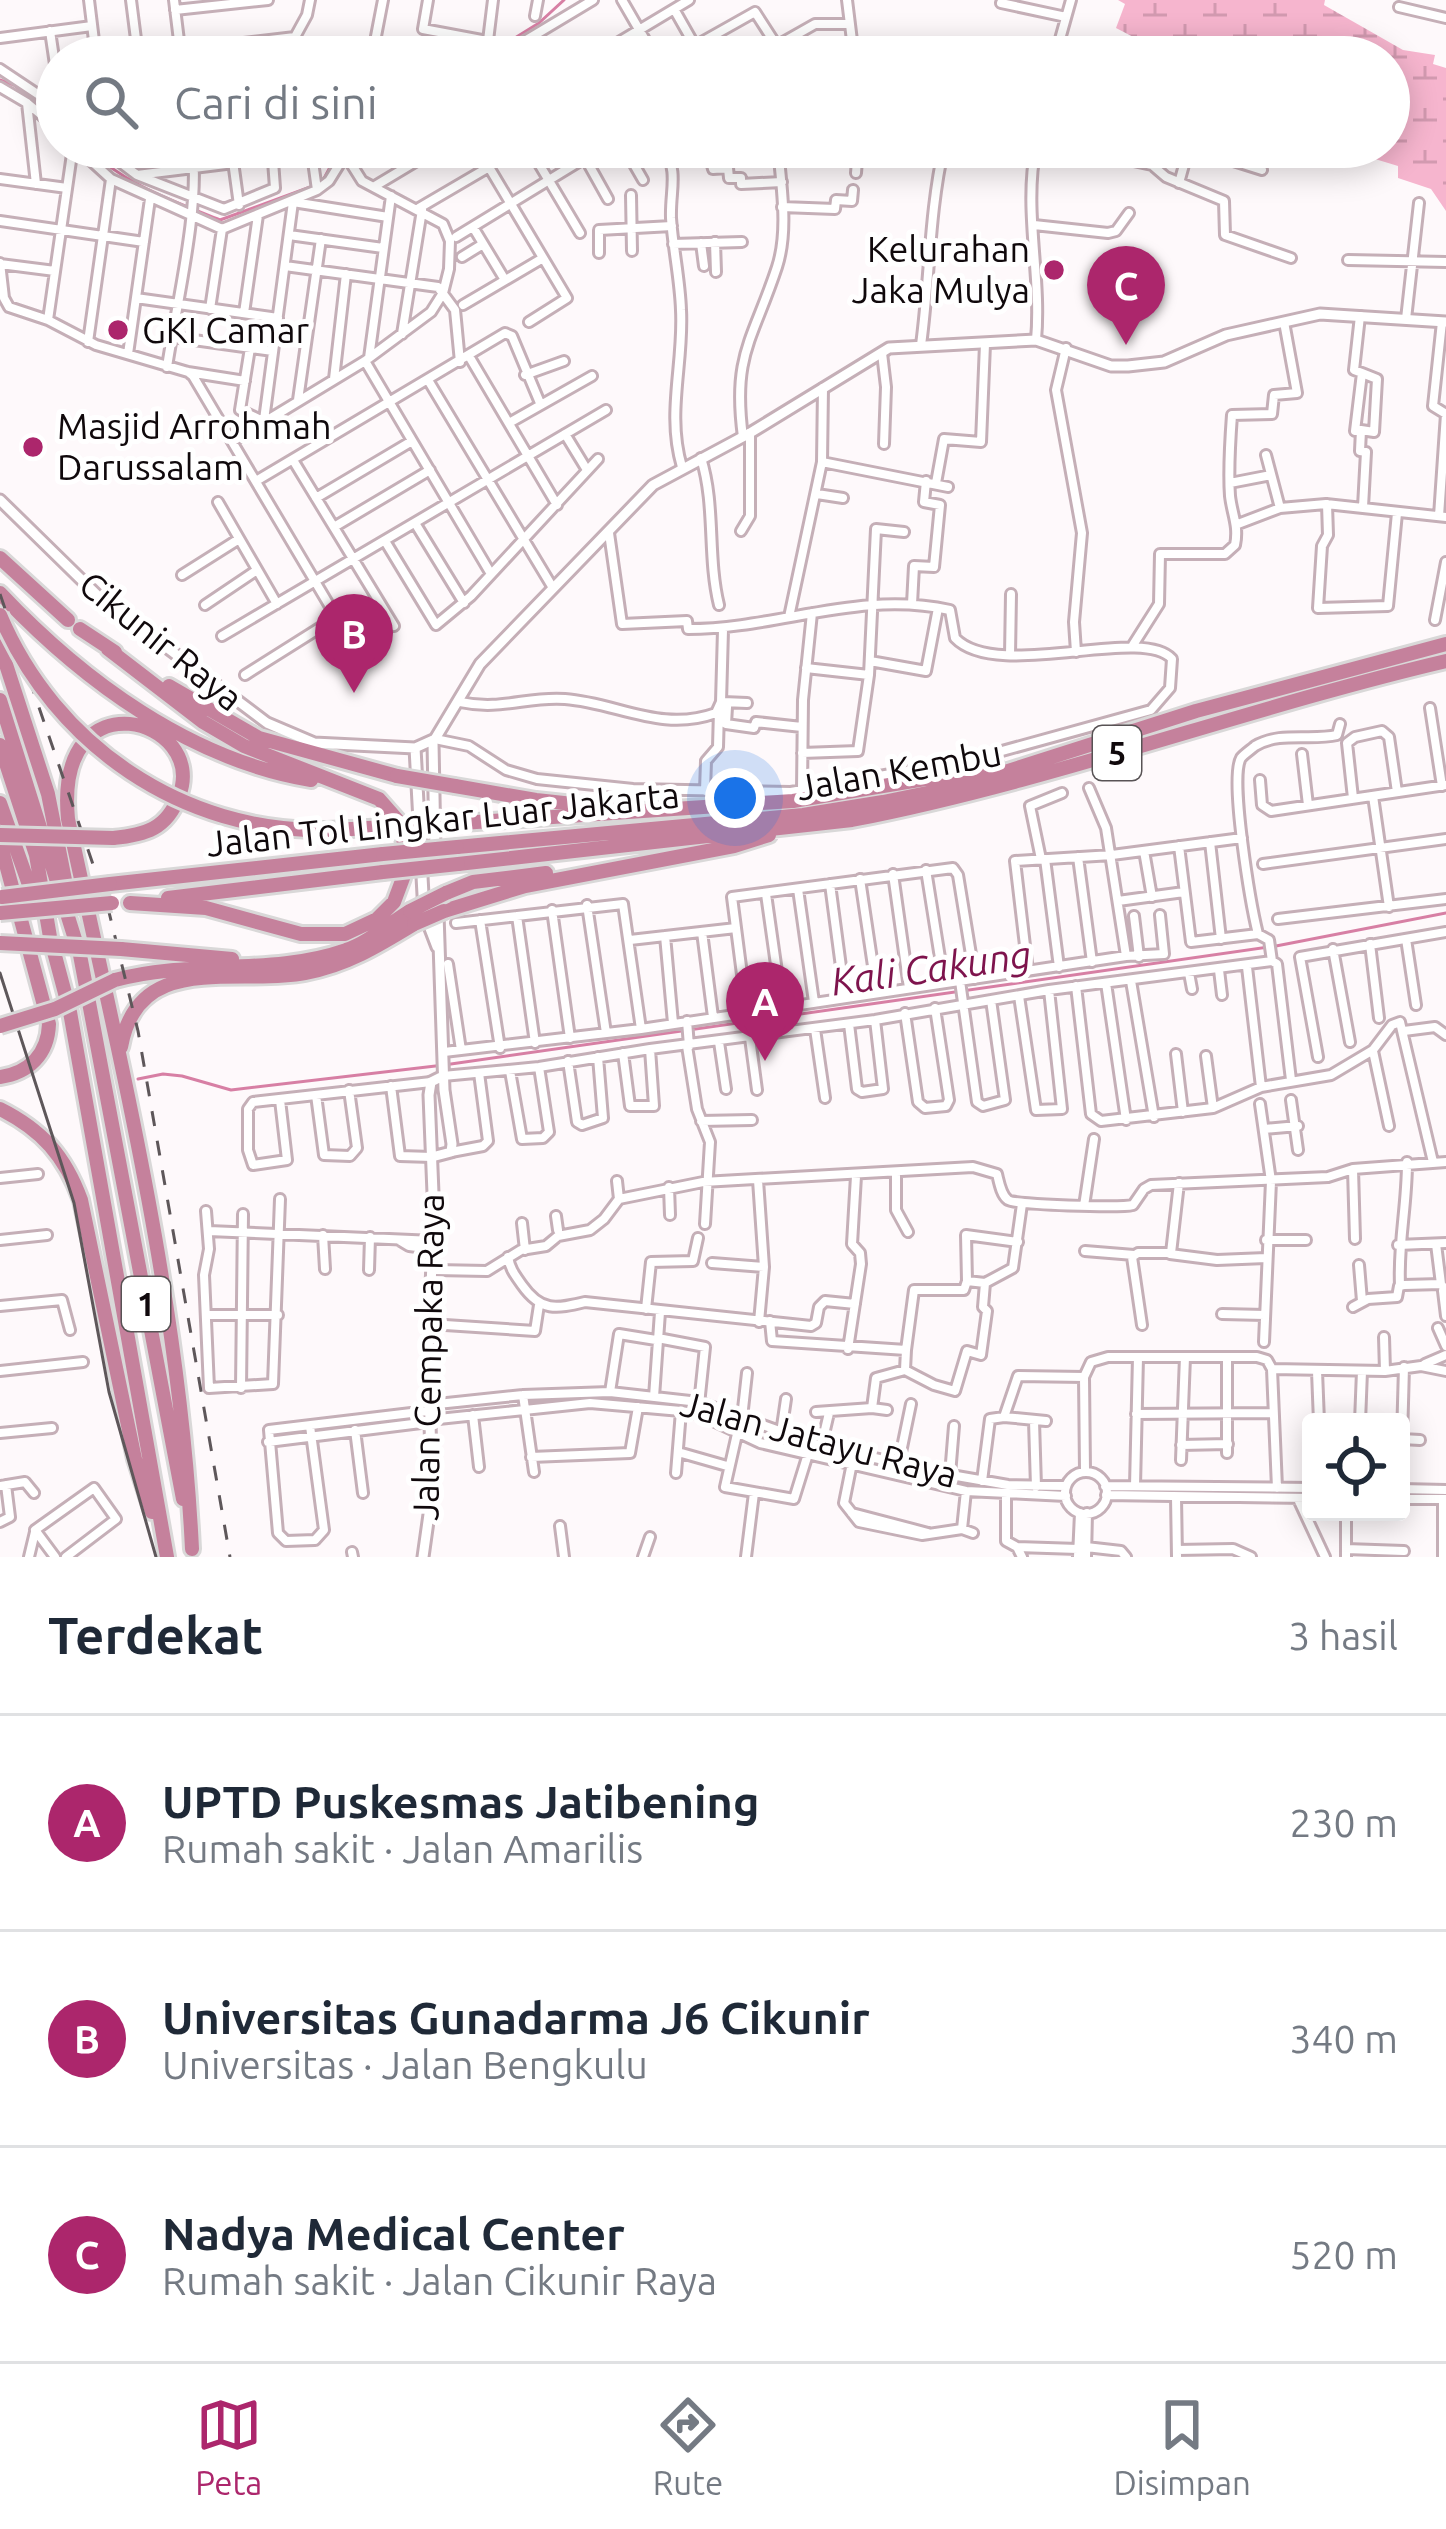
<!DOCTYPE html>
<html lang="id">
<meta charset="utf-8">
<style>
:root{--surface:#fff;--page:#f6f6f7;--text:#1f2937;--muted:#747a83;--line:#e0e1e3;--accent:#ac266c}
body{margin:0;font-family:Ubuntu,sans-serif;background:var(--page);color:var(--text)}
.controls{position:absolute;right:36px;bottom:36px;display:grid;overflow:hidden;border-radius:12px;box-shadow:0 6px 30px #0003}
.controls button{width:108px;height:108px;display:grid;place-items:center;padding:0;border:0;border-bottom:3px solid var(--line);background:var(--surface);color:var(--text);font:60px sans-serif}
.you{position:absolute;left:735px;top:798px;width:42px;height:42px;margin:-30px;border:9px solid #fff;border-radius:50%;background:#1a73e8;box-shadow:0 0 0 18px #1a73e833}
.badge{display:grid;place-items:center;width:78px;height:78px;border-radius:50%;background:var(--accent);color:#fff;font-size:39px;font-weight:700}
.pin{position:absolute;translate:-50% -99px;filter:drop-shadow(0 3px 6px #0008)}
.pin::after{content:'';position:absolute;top:63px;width:42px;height:36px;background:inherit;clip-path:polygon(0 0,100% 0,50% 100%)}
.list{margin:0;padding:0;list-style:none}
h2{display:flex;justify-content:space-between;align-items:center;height:156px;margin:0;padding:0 48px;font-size:51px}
h2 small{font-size:39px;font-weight:400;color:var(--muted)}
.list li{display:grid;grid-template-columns:78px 1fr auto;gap:36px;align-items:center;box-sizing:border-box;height:216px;padding:0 48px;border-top:3px solid var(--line)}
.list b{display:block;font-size:45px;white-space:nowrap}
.list p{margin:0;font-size:39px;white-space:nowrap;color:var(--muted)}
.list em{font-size:39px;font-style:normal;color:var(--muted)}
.icon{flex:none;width:66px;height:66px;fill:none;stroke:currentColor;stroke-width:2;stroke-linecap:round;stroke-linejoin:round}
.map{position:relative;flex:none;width:1446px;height:1557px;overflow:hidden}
.search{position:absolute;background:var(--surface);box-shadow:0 6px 30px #0003;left:36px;right:36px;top:36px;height:132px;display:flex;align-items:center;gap:30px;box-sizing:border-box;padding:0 42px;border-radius:66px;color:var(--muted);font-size:45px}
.sheet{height:804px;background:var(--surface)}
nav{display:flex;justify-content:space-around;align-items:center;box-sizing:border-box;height:168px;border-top:3px solid var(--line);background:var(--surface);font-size:33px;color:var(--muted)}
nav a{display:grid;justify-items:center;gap:6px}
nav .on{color:var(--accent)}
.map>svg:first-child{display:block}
</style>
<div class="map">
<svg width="1446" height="1557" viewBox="0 0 1446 1557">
<defs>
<pattern id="wetland-marsh" width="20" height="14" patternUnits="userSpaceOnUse" patternTransform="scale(3)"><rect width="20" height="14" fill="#f6b5ce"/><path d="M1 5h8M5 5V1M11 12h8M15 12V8" fill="none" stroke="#d29ab0"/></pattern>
</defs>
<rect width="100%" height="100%" fill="#fef9fb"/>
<path fill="url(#wetland-marsh)" d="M1118 0H1325L1324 5 1403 50 1435 55 1433 64 1446 68V211L1431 189 1398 178V166L1375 159 1377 147H1389V57H1282L1283 53 1268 43 1256 57H1211L1180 37 1166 54 1116 28 1125 4Z"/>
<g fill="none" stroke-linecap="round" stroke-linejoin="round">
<path stroke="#d77fa4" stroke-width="3" d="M489 54 539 23 564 0
M0 80 14 85 57 118
M87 147C123 184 173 201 220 220L313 186
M322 182 341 147
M138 1079 163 1074 182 1076 231 1090 444 1065 1276 946 1446 913"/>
<defs>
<path id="minor" d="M89 0 96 57
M131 0 138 55
M174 0 181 57
M428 0 423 29 487 41
M622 0 655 57
M847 0 854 57
M1001 3 1066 17
M1399 7 1446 18
M674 9 695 46
M175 10 268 0
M535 16 538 0
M50 31 57 78
M0 38 92 26
M121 57 295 37
M284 57 307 15 310 0
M372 57 383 0
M486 57 493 0
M498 57 593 0
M594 57 689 0
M675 57 755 12 784 57
M757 57 815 24H848
M1055 57 1071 0
M0 69 57 107
M0 87 27 103 57 128
M27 103 36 184
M76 147 111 179 222 229 317 190 329 181 350 147
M100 147 137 175 234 163
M231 147 239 205
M311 147 317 190
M477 147 567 298 529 322
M529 147 580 233
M579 147 608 199
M624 147 643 180
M664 147C679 173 670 190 671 218 673 249 680 279 681 310 684 364 666 413 682 467
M707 147 713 169 728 168 729 178H741V184L782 182
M925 147 943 150
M1036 147C1023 210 1042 276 1036 340
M1068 147 1152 165 1166 177 1224 201 1225 235 1291 258
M856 173 858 147
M137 175 224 209 275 188 272 147
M0 179 67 188
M1179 183 1189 147 1262 170
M375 186 440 147
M631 195 632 251
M782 207 835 209 836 200 852 201 853 190
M419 208 489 167
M0 221 144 242
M1034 225 1108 233 1116 231 1129 213
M473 227 505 280
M289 235 383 248
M456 237 603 147
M715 242 716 272
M701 243 704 266
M673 244 742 242
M599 253V230L672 226
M462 257 483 244
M1348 260 1446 262
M0 263 4 298 9 307 48 320 96 345 188 372 245 381
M0 264 55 271
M285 266 438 287 455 310 460 362
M136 298 278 318
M463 305 543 258
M210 309 222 229
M244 313 258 215
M1360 316 1354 370 1362 373 1355 431 1361 430 1360 451 1366 452 1363 507
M1406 319 1419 203
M48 320 73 147
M402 334 422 210
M172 337 273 351
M88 342 111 179
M921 345C930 279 929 212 944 147
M250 348 240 410 263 421
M1066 348 1056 390 1082 533 1074 622 1076 652
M882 353 886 387 884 444
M128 354 150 199
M469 356 557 505
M369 358 391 196
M365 361 491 574
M167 367C176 306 201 205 192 147
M188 372 193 376 354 647
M525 375 564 361
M334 379 346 274
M428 380 553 588
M298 400 321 239
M264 420 293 202 388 217
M509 423 592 376
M1361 430 1374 432 1377 379 1362 373
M565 434 587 470
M743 437C732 355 753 340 777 267 789 230 781 185 778 147
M233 441 365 361 431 312 443 293 449 269 450 241 443 224 362 181 345 154
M1266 455 1280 508
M701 458C716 506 707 556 719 605
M293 460 394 626
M822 462 948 487
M256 481 505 333 512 336 540 403
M936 483 944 439 981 442 985 344
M1230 483 1271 475
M817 494 843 498
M316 498 412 441
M218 502 277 604
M1327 504 1328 535 1322 546 1318 608 1388 606 1397 513
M1439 516 1446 414 1433 406 1442 322
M415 523 464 603
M1238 524 1280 508 1326 504 1446 517
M334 527 430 470
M741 531 750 516V433
M385 541 436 625 471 596 598 459
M182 575 239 539
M912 604 914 566 934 567 940 505 924 502 926 481
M205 605 257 570
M789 617 822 462 823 388
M1435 620 1446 562
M222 636 606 410
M1133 645 1159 604 1160 554H1225L1235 545C1239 526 1232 514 1230 496 1228 469 1230 442 1232 415L1272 414 1274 395 1297 393 1284 322
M1010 655 1011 594
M870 661 926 671 938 608
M806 668 869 675
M245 675 337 617
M460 702C502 711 527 696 565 699 618 703 661 733 716 713L721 702 723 630
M723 702 747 703
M720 706 727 707 726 724 754 728 756 722 802 727
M1430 708 1442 786
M435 739 469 746 506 770 537 779 633 789 791 792 973 759 1151 710 1170 688 1172 659C1141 625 997 682 955 638L950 610C859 590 778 629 688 629L687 621 622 624 609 533
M802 753 858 751 869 675 876 529 904 532
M1302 754 1308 805
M1260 780 1262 805 1271 811 1446 785
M1089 788 1106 828 1126 956
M802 790 803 700 812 613
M705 791 706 761 718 747 719 710
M1373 796 1389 907
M1353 798 1347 743 1355 737 1382 731 1389 737 1397 792
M1210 842 1221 939
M1179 846 1191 942 1258 934 1269 940 1272 961 1277 964 1291 1080
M1144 851 1152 897
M1078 857 1092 962
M1041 859 1030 806 1062 793
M1045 859 1059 967
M1263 864 1446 839
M926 870 944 983
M893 874 909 988
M860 879 877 993
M830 884 845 997
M798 889 814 1002
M766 894 782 1007
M1118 901 1184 892
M587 905 606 1033
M552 910 570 1038
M517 916 535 1043
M1134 916 1139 957
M1278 919 1446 899
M480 920 500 1048
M456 923 623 904 641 1029
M702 932 713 1017
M1258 934C1251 906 1229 778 1241 758 1243 755 1253 748 1255 746 1280 731 1311 741 1337 735L1340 724
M665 936 673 1023
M1406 939 1416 1005
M630 940 736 928
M1370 944 1379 1018
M1333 949 1350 1042
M448 964 461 1050
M1247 967 1261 1087
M1219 970 1222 995
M1028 971 1015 861 1112 855 1242 838
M1189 973 1192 989
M960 981 977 1102 983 1106 1005 1100 991 1000
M1131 981 1154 1117
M1106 983 1126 1120
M1076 986 1091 1114 1101 1121 1213 1108 1261 1087 1331 1075 1373 1050 1392 1025 1400 1022 1433 1162
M1019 996 1036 1110 1062 1109 1049 990
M747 1013 732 897 953 868 958 875 975 979
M905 1013 918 1102 925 1108 946 1106 949 1100 935 1008
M687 1021 689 1046
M849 1024 857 1089 862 1092 883 1089 875 1020
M815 1029 825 1098
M1404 1031 1435 1027 1446 1035
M750 1038 757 1090
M719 1042 726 1089
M687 1046 697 1109 710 1142 705 1224
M1373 1051 1389 1126
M444 1052 641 1029 1126 956 1164 954 1160 915
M623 1053 630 1106H654L650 1049
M1176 1054 1183 1112
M1206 1056 1213 1108
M1318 1057 1300 957 1446 932
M568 1061 577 1122 582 1125 603 1118 598 1057
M510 1071 522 1139 543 1138 549 1132 539 1067
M443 1076 539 1067 650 1049 875 1020 1049 990 1272 961
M391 1086 400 1156 432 1157
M316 1095 324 1155 350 1156 357 1148 349 1090
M280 1100 287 1160 253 1165 248 1150V1109L253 1102 431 1082
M1291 1100 1298 1150
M1260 1104 1271 1181 1264 1342
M701 1121 752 1120
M1264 1129 1298 1126
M451 1152 483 1146 488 1141 479 1073
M1353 1169 1355 1239
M896 1174V1210L908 1232
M0 1178 38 1174
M758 1180 764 1267 759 1322
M617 1181 619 1199
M669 1187 670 1215
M1084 1206 1094 1139
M206 1211 209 1249 204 1275 209 1388 273 1384 280 1199
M556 1216 558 1230
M522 1223 525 1250
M209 1231 434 1241
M323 1235 325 1269
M0 1240 47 1235
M399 1240 409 1246 434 1249
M1266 1240H1306
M1436 1244 1441 1284
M1398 1245 1446 1243
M1085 1251 1134 1255
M1170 1254 1217 1260 1266 1258
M508 1257C510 1269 515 1275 522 1285 541 1312 556 1309 585 1302L811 1326 816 1323 819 1307 825 1301 855 1304
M712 1263 764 1267
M1359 1265 1362 1301
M369 1270 370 1237
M435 1270 487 1271 521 1250 546 1246 558 1236 590 1230 604 1219 619 1199 703 1182 973 1167 997 1174C999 1182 1001 1195 1008 1200 1014 1205 1121 1208 1133 1205L1144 1189 1151 1185 1328 1177 1353 1169 1446 1162
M967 1281 966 1235 1018 1242
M1400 1285C1398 1242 1407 1207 1407 1162
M1443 1291 1446 1316
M0 1306 62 1300 70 1330
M1353 1307 1368 1299 1397 1297 1399 1286 1404 1285 1441 1284 1446 1291
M646 1309 651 1262 693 1261 698 1238
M1222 1314 1265 1315
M206 1315H278
M770 1321 772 1341 906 1350 905 1370 876 1378 872 1408 816 1412
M430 1324 535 1331 539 1305
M1142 1325 1132 1257 1138 1253H1171L1179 1183
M1438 1328 1446 1346
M1384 1337 1385 1371
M663 1339 705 1347 698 1414
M848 1349 861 1264 860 1253 852 1244 856 1176
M906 1350 914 1290H964L967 1281 985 1283 1013 1268 1022 1204
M1425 1364 1446 1355
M1272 1369 1385 1371 1421 1366 1446 1371
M1272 1369 1277 1488
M905 1370 934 1385 955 1391 967 1351 981 1355 987 1311 983 1307 985 1283
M0 1371 83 1362
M1317 1371 1319 1422
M241 1388 243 1214
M610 1392 619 1334 656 1340
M523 1395 534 1472
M654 1397 660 1312
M428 1405 523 1395 610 1392 699 1402 821 1446 951 1475 1008 1485 1066 1486
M872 1408 887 1410
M1136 1414 1273 1413
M473 1415 479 1467
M1004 1417 1018 1376 1084 1377
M742 1418 747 1373
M429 1420 590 1403 681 1411 698 1414 760 1443 966 1491 1066 1496
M1034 1421 1036 1487
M1360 1422 1362 1371
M310 1426 324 1530 315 1540 286 1541 278 1533 269 1430 428 1411
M355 1430 363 1493
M0 1433 52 1428
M781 1433 786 1399
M737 1434 725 1487 794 1499 808 1454
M1402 1439 1404 1367
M1402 1439 1420 1440
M268 1442 429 1422
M1181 1445 1228 1444
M821 1447 829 1413
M678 1452 727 1466
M1227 1453V1357
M531 1457 630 1453 638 1407
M1181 1460 1185 1357
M899 1462 911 1404
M852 1463 844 1503 859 1522 922 1535 962 1529 973 1533
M1085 1471 1084 1377 1091 1362 1108 1357H1257L1267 1360 1272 1369
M1065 1493a21 21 0 1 1 42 0a21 21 0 1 1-42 0Z
M676 1473 681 1411
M982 1481 990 1419 1004 1417 1046 1421
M0 1486 25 1482 34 1493
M1105 1486 1311 1488
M1135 1486 1138 1357
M949 1487 954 1426
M1401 1489 1446 1490
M1006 1495V1541L1017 1547 1022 1557
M1106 1495 1311 1498
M1176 1497 1177 1557
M1298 1499 1325 1557
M1401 1499H1445
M1443 1499V1557
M852 1513 928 1533
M0 1522 10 1517 6 1485
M560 1526 564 1557
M962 1529 966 1491
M35 1530 94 1488 116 1519 66 1557
M35 1530 55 1557
M1017 1547 1078 1549
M1086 1547 1121 1551 1126 1557
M1346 1549 1404 1551
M1177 1550 1233 1549 1251 1557
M352 1552 353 1557
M29 1557 35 1532
M643 1557 650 1537
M746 1557 754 1493
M1078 1557 1080 1513
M1086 1557 1087 1513
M1346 1557V1512"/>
<path id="tertiary" d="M0 500 97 595 267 723 314 743 415 748 435 739 480 664 653 485 750 433 889 348 1036 340 1111 366H1128L1164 362 1226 335 1320 314 1446 322
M433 742 435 849
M415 748 424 913 437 947
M432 1157 451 1152 452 1144 444 1090 438 914
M423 1557 432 1493 428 1353 434 1218 429 1095 431 1082 443 1076"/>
<path id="motorway" d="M0 558 68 620
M0 593C82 680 190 760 311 780
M80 629 115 652
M0 646 48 794 68 895
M108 649 203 722 244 746 379 799 401 824 404 844 403 878 394 902 377 919 345 934H301L206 908 130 903
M169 686 259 738 397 776
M0 700 80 955 183 1499
M0 745 36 855 50 937 70 1012 167 1557
M455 786 536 800 610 808
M0 803 34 899
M447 824 793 801 997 767
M113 838C145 835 167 829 179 796 209 719 54 673 68 819 120 1061 180 1301 192 1549
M0 842 49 1024C48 1054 29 1073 0 1077
M457 847 803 815 883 802 961 786 1196 711 1446 644
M458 864 852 820C1053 781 1246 708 1446 661
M110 884 383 854
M446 893 473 882 546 873
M168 898 383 872
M444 911 525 886 734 846 769 835
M121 949 232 959
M115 980C191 959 272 976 346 950 368 943 390 923 410 911
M121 1047C138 951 234 986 305 973 347 965 378 946 414 924
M0 1109C42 1130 65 1156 81 1200L135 1459 152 1512"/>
</defs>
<use href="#minor" stroke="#c5afb7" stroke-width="14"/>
<use href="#tertiary" stroke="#c5afb7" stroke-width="15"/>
<use href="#motorway" stroke="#d9d8d8" stroke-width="20"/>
<use href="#minor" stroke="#fff" stroke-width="8"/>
<use href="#tertiary" stroke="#fff" stroke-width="9"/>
<use href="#motorway" stroke="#c5819c" stroke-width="14"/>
<path stroke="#5e575a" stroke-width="3" d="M0 973 74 1203 109 1392 156 1557"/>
<path stroke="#5e575a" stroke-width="3" stroke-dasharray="15 15" stroke-linecap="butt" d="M0 594 108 908 138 1031 230 1557"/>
<defs>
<path id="motorway-bridge" d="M0 615C55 745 183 833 327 830 367 829 407 825 447 824
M397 776 455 786
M0 835 113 838
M383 854 457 847
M383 872 458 864
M2 897 110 884
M410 911 446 893
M0 913 112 903
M414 924 444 911
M0 943 121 949
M0 1026 55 1009 115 980"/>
</defs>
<use href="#motorway-bridge" stroke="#d9d8d8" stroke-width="20" stroke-linecap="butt"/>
<use href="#motorway-bridge" stroke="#c5819c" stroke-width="14"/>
</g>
<g fill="#ac266c" stroke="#fff" stroke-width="4.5">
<circle cx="1054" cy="270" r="12"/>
<circle cx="118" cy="330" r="12"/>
<circle cx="33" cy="447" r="12"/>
</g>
<g text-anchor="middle" stroke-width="10" stroke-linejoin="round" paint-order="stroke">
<g fill="#fff" stroke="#585355" stroke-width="3">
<rect x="1093" y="726" width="48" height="54" rx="9"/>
<rect x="122" y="1277" width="48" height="54" rx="9"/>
</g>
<g font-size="33" font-weight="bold" fill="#10090c">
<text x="1117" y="765">5</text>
<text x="146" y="1316">1</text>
</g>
<g font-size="36" fill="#10090c" stroke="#fff" text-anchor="start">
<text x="1030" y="262" text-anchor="end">Kelurahan<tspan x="1030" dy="41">Jaka Mulya</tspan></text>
<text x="142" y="343">GKI Camar</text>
<text x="57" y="439">Masjid Arrohmah<tspan x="57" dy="41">Darussalam</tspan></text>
</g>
<g font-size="36" fill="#10090c" stroke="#fff">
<text transform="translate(161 641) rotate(39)" y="13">Cikunir Raya</text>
<text transform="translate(899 770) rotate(-10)" y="13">Jalan Kembu</text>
<text transform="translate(443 819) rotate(-6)" y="13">Jalan Tol Lingkar Luar Jakarta</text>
<text transform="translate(428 1357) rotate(-89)" y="13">Jalan Cempaka Raya</text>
<text transform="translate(819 1439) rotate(15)" y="13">Jalan Jatayu Raya</text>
</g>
<g font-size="39" font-style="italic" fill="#7e144d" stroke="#fff">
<text transform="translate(931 968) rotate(-8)" y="14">Kali Cakung</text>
</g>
</g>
</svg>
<div class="controls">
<button><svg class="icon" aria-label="locate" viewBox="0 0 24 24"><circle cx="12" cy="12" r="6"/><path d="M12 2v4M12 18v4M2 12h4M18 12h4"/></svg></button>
</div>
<div class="you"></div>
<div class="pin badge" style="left:765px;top:1061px">A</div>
<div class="pin badge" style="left:354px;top:693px">B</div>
<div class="pin badge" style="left:1126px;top:345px">C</div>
<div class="search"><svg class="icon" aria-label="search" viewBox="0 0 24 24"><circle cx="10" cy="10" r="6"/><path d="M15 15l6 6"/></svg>Cari di sini</div>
</div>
<section class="sheet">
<h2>Terdekat<small>3 hasil</small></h2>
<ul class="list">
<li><span class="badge">A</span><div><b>UPTD Puskesmas Jatibening</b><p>Rumah sakit · Jalan Amarilis</p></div><em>230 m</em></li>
<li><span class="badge">B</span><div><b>Universitas Gunadarma J6 Cikunir</b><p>Universitas · Jalan Bengkulu</p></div><em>340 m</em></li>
<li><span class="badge">C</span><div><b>Nadya Medical Center</b><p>Rumah sakit · Jalan Cikunir Raya</p></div><em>520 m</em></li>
</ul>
</section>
<nav>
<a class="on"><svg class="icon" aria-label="map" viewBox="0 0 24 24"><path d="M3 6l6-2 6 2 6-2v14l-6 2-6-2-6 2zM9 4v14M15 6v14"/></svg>Peta</a>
<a><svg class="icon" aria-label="directions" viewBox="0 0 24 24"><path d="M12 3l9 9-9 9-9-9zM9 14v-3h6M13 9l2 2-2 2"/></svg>Rute</a>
<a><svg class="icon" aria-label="saved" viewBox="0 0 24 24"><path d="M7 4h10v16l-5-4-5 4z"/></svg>Disimpan</a>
</nav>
